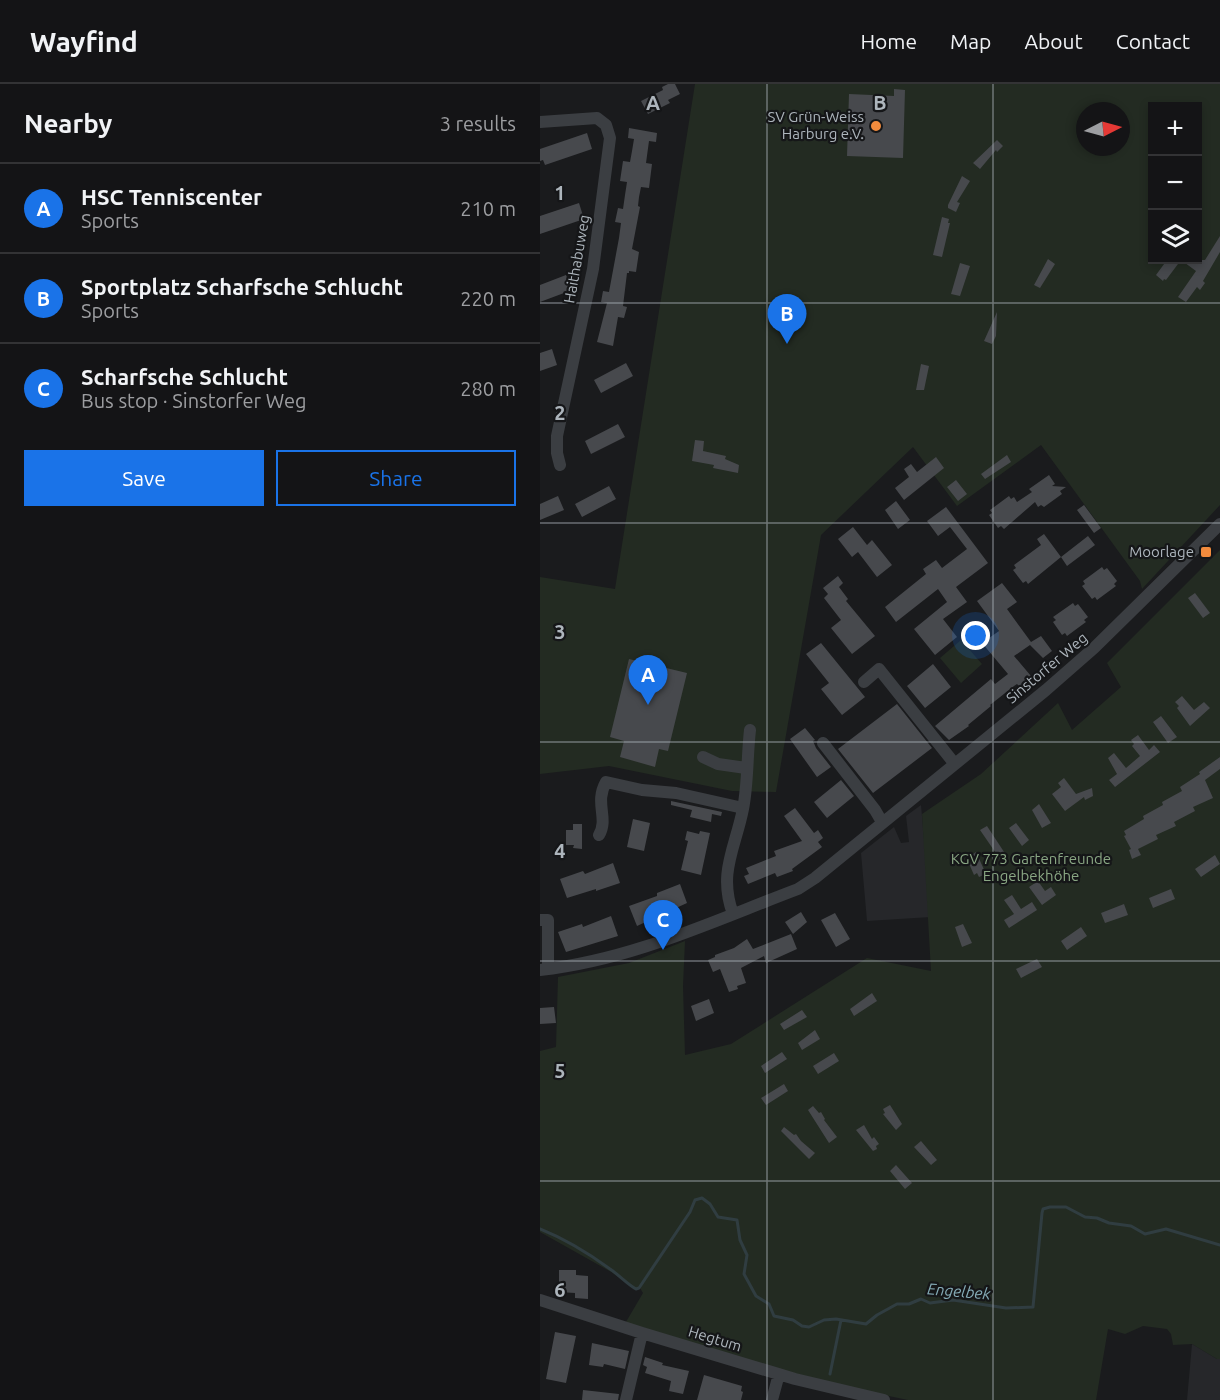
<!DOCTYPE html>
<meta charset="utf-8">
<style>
:root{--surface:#141416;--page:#212123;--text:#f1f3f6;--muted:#9d9ea1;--line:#333335;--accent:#1a73e8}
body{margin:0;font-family:Ubuntu,sans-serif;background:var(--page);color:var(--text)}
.controls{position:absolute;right:18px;top:18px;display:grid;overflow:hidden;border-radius:0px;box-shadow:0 3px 9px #0003}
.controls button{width:54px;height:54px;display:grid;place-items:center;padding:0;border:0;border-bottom:2px solid var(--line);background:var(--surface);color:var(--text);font:30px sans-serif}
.compass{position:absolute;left:536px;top:18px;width:54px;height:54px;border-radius:50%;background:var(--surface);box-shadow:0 3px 9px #0003;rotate:84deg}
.you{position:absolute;left:436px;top:552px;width:21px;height:21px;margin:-15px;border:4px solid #fff;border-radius:50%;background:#1a73e8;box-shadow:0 0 0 9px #1a73e833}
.badge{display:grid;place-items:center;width:39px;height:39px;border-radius:50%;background:var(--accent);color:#fff;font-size:20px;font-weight:700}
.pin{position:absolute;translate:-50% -50px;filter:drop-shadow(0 2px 3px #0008)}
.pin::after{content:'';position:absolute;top:32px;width:21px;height:18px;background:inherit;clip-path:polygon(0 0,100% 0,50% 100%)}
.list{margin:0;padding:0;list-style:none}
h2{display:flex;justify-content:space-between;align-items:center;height:78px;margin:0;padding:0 24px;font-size:26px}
h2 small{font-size:20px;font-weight:400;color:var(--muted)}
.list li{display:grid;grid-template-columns:39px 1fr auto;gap:18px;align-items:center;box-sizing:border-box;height:90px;padding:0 24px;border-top:2px solid var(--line)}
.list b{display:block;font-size:22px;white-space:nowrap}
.list p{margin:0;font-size:20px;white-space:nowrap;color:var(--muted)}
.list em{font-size:20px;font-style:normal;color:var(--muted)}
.actions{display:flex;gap:12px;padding:18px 24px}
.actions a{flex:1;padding:14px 0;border:2px solid var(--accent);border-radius:0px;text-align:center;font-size:21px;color:var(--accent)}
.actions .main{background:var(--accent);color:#fff}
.icon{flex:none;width:33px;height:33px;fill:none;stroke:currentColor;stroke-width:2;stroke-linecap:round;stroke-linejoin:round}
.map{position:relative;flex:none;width:680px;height:1316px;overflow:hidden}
header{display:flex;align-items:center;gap:36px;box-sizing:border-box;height:84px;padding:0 30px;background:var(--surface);border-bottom:2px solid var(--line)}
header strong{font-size:28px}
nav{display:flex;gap:33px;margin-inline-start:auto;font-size:21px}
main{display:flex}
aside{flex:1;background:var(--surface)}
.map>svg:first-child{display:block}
</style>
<header>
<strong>Wayfind</strong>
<nav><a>Home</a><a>Map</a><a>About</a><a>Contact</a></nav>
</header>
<main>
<aside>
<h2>Nearby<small>3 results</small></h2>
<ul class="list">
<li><span class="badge">A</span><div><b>HSC Tenniscenter</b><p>Sports</p></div><em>210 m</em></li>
<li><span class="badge">B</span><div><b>Sportplatz Scharfsche Schlucht</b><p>Sports</p></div><em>220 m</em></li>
<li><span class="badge">C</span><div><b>Scharfsche Schlucht</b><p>Bus stop · Sinstorfer Weg</p></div><em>280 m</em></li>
</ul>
<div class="actions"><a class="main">Save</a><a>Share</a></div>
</aside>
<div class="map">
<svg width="680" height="1316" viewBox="0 0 680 1316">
<rect width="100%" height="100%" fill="#1a1b1d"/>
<path fill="#26272a" d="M381 721 391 833 327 837 321 769 354 743 361 759 369 758 366 732Z
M652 1260 677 1275H680V1316H647Z"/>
<path fill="#232b22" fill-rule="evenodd" d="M155 0H680V421L602 505 600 497 501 361 417 422 373 363 281 451 236 708 192 707 69 682 0 690V493L75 505ZM612 22H658V176H612ZM545 27H581V63H545Z
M680 466V1275H677L652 1260 633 1261 631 1250 627 1245 603 1242 585 1250 568 1245 556 1316H368L228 1287 83 1243 103 1209 100 1204H95L73 1189 0 1148V967L16 963 18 893 89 879 145 857 143 902 145 971 191 960 327 874 391 887 382 730 441 690 518 619 532 646 581 603 567 579Z
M421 556 442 580 421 599 400 574Z"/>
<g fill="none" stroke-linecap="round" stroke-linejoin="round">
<path stroke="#303d41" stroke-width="3" d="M0 1145C25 1155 48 1169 70 1185 79 1191 87 1200 96 1205L99 1204 150 1128 155 1116 162 1114 170 1120 178 1133 197 1136 200 1156 207 1171 204 1190 216 1212 229 1220 234 1232 253 1236 262 1242 269 1243 284 1236 296 1235 326 1240 337 1231 357 1220H369L381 1215 390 1219 413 1216 466 1224 493 1223 502 1129 503 1125 510 1123H526L545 1133 557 1134 569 1139 591 1142 605 1150 626 1145 680 1161
M290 1290 301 1236"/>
</g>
<path fill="#47494d" d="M128 0H135L140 10 128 16 130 19 108 30 101 17 123 6 122 3Z
M354 5 365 6 363 74 307 72 309 10 354 12Z
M89 44 117 49 116 58 109 57 106 79 112 80 109 104 101 103 99 113 98 122 100 123 92 165 99 168 96 188 89 187V189H87L83 222 87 223 84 234 78 233 73 262 57 258 67 219 61 218 63 207 69 208 79 154 81 139 75 138 78 124 83 125 85 111 87 98 80 97 83 77 90 78 92 67 94 55 88 54Z
M47 49 52 65 5 81 3 76 0 77V65Z
M457 56 463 62 457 68 456 66 440 85 433 79Z
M422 92 430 97 417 118 420 119 416 128 408 124V121Z
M39 119 44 135 0 150V132Z
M402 133 409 135 408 139H410L402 173 393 171Z
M680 152V168L663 197 665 199 660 206 657 203 646 218 638 213 656 187 641 176H665Z
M508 175 515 180 500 204 494 201Z
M627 176H641L626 196 624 195 623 197 616 191Z
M420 179 430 182 420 212 411 210Z
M26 191 32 206 0 218V201Z
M457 228 456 252 452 260 444 257Z
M12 265 17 281 0 287V269Z
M86 279 93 292 61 309 54 296Z
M381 280 389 282 384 306H376Z
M78 340 85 353 51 370 45 357Z
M155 356 164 357 163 367 186 372 185 375 199 381 198 389 173 384 174 381 152 377Z
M467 371 471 378 445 395 441 390Z
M396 373 404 384 364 416 355 404 369 393 364 385 371 380 377 388Z
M509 391 515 400 512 402 526 403 520 407 522 410 504 423 501 421 498 423 495 418 464 445 461 442 458 444 449 431 452 429 450 426 469 412 471 415 474 413 477 418 492 408 489 405Z
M416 396 427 410 418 417 407 403Z
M69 402 76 415 42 433 35 420Z
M18 412 24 426 0 436V420Z
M356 417 370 436 358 445 345 426Z
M544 421 561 444 554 449 537 426Z
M406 423 448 479 416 503 427 518 403 535 417 553 395 571 374 545 407 518 398 505 356 538 345 523 386 490 383 485 396 476 402 484 427 465 410 443 398 452 387 437Z
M313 443 327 461 332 456 352 481 337 493 318 468 312 473 298 455Z
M504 450 521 473 548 452 555 461 527 482 521 473 488 500 486 497 483 499 473 486 476 484 474 481 501 461 497 455Z
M562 483 564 486 567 484 577 497 574 500 576 502 557 516 555 513 552 515 542 502 545 500 543 497Z
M298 492 303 499 299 503 308 515 306 517 335 552 312 570 291 544 301 536 284 514 288 510 283 504Z
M462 499 477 518 467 525 491 558 501 552 512 567 503 574 490 561 474 572 491 592 485 597 486 598 480 603 477 600 474 602 450 621 451 622 428 641 429 642 409 656 395 642 451 595 455 600 468 590 442 559 459 547 437 517Z
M655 509 670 529 663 534 648 514Z
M533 519 535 522 538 520 548 533 544 536 546 538 527 552 525 549 522 551 513 538 516 536 513 533Z
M281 559 325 613 302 631 281 605 289 599 266 570Z
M89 575 147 589 128 667 119 665 115 683 80 673 84 657 70 653Z
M393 580 411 603 385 624 367 602Z
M642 612 654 626 664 618 670 624 650 642 637 624 639 622 635 618Z
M357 620 392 664 333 709 298 665Z
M621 632 637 653 628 659 613 638Z
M265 644 275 656 273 657 276 664 291 683 277 693 250 655Z
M598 651 609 666 614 661 620 668 575 703 569 696 577 690 568 674 574 669 586 684 600 672 592 662 594 660 591 656Z
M680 673V685L665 696 673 714 653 723 655 727 634 738 636 742 616 751 618 755 598 765 601 771 592 775 589 766 591 765 584 752 586 751 584 747 604 735 603 732 623 721 622 718 642 707 640 703 660 690 659 688Z
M524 694 536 710 552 704 553 712 545 716 544 713 525 727 512 710 521 703 518 699Z
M301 696 314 712 287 734 274 718Z
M131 717 182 728 181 732 172 730 171 738 150 733 152 726 131 721Z
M499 720 511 739 502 744 492 726Z
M255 724 274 749 278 746 283 754 278 758 282 763 252 785 253 787 237 793 235 789 208 800 204 792 209 790 206 784 236 772 234 767 262 757 244 732Z
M93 735 110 739 104 767 87 763Z
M476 739 489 756 482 762 469 744Z
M33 740H42V765L33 764 34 761H26V746H33Z
M447 742 468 774 462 778 440 746Z
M147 747 159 750 160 747 170 749 161 791 141 786 148 757 145 756Z
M436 768 446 790 439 793 437 789 434 791 427 775Z
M675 771 680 780 661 793 655 785Z
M73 779 80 799 56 807V805L27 814 20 795 43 787 45 790Z
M498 797 505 807 511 803 516 811 502 821 489 803Z
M140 800 147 819 97 842 89 822 117 812V809Z
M631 805 635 815 613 824 609 814Z
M472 811 481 825 492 818 497 826 469 844 464 836 474 830 464 816Z
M584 820 588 831 565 839 561 829Z
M261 828 267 838 253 850 245 838Z
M295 829 310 855 296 863 281 836Z
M71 832 78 852 26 868 18 848 42 840 43 843Z
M423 840 432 859 422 863 415 843Z
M541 843 547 852 527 866 521 857Z
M251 850 257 865 226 879 224 872 201 884 206 899 197 902 198 905 189 908 180 885 173 888 168 876 175 873V871L194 864 207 855 213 865Z
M497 875 502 883 481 894 476 885Z
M332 909 337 917 314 932 310 925Z
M169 915 174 929 156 937 151 922Z
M14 923 16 939 0 940V924Z
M262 926 267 933 244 946 240 940Z
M275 946 280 955 262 966 258 959Z
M242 968 247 975 225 989 221 982Z
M294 969 299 977 278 990 273 982Z
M244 1000 248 1007 226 1021 221 1014Z
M350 1021 362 1040 356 1046 343 1030 345 1029 343 1025Z
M273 1022 279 1029 281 1028 285 1035 284 1036 297 1053 289 1059 268 1026Z
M324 1041 332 1055 334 1053 339 1060 336 1062 337 1065 333 1067 316 1046Z
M244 1043 254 1051 256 1050 261 1057 275 1069 269 1075 241 1047Z
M381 1057 397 1076 391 1081 374 1063Z
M356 1081 372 1099 365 1105 350 1087Z
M19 1186H36V1191L48 1192V1215L35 1214V1209L19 1208Z
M15 1248 36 1252 26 1299 6 1295Z
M52 1259 89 1267 85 1285 64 1280 63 1283 49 1281Z
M105 1273 123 1279 122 1281 149 1287 143 1310 129 1307 131 1297 105 1289 107 1283 103 1281Z
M164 1291 202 1302 201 1307 203 1308 201 1316H157Z
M43 1306 79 1310 78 1316H42Z"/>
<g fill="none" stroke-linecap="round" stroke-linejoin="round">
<path stroke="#3b3e42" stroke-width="12" d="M0 38 57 34 66 41 70 54 53 185 17 352V369L20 381
M324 598 339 585 414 679
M283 659 335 726 342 738
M163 673 178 680 206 684
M59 751C69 734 54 719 66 698L102 706 136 709 203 724
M193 830C178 789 195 765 203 725 208 700 207 672 210 646
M0 836H8V885
M0 886C92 876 173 837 258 805L275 794 506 606 554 564 680 440
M0 1216 102 1249 255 1295 344 1316
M86 1316 102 1249
M232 1316 239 1290"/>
</g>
<path fill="none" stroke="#adb5bc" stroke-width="1.5" stroke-opacity="0.55" d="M227 0V1316M453 0V1316M0 219H680M0 439H680M0 658H680M0 877H680M0 1097H680"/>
<g fill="#f28b3d" stroke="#151618" stroke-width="2">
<circle cx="336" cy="42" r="6"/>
<rect x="660" y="462" width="12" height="12" rx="3"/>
</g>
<g text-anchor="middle" stroke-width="4.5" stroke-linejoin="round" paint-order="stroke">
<g font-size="15" fill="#adb5bc" stroke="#151618" text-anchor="end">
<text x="324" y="38">SV Grün-Weiss<tspan x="324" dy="17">Harburg e.V.</tspan></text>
<text x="654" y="473">Moorlage</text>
</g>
<g font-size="15" fill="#adb5bc" stroke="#151618">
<text transform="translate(37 175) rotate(-80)" y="5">Haithabuweg</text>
<text transform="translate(507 584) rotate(-40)" y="5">Sinstorfer Weg</text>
<text transform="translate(175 1255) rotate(17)" y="5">Hegtum</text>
</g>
<g font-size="15" fill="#8aa784" stroke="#151618">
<text x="491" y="780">KGV 773 Gartenfreunde<tspan x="491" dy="17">Engelbekhöhe</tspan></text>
</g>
<g font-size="16" font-style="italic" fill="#85abb6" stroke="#151618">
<text transform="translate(419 1207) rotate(5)" y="6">Engelbek</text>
</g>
</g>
<g font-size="20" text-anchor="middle" font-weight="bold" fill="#adb5bc" stroke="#151618" stroke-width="4.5" stroke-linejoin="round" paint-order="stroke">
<text x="113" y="26">A</text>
<text x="340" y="26">B</text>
<text x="20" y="116">1</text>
<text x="20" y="336">2</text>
<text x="20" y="555">3</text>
<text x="20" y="774">4</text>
<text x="20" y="994">5</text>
<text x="20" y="1213">6</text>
</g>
</svg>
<div class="controls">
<button>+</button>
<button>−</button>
<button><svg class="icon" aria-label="layers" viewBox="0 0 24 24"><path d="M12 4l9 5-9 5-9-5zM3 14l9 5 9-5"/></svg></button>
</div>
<svg class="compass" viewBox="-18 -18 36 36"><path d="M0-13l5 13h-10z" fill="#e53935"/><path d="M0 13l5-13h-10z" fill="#9d9ea1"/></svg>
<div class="you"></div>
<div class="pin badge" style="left:108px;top:621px">A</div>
<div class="pin badge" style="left:247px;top:260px">B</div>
<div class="pin badge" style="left:123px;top:866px">C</div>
</div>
</main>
